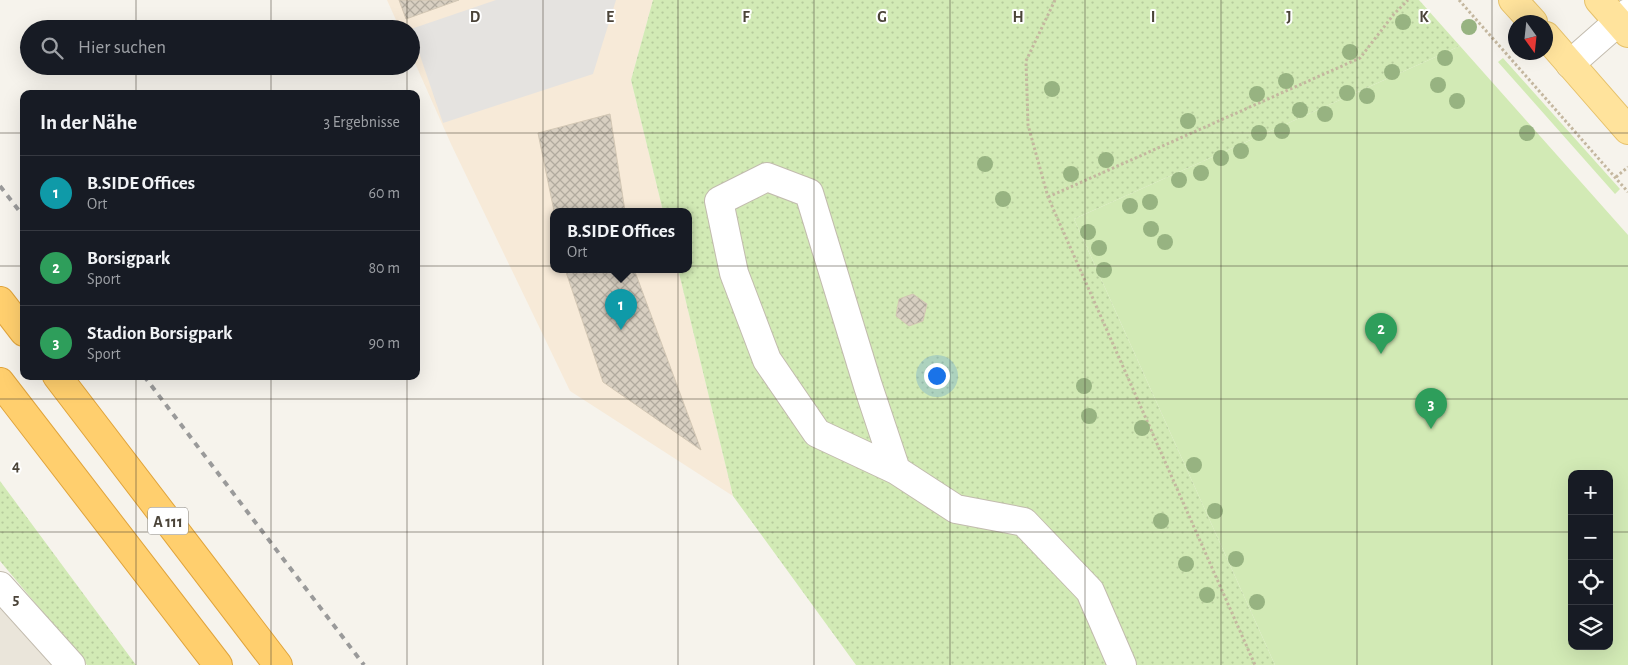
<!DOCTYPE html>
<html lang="de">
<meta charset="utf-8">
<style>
:root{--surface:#171b24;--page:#242831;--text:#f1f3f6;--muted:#9ea1a6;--line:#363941;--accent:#7c3aed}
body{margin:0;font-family:"Alegreya Sans",sans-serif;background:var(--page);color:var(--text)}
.controls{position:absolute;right:15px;bottom:15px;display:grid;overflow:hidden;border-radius:10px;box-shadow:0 5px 20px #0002}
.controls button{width:45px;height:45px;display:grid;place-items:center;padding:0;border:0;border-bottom:1px solid var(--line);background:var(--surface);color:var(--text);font:25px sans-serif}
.compass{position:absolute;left:1508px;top:15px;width:45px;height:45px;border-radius:50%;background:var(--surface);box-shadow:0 5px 20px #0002;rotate:165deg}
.you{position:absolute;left:936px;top:375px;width:18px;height:18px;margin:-12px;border:4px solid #fff;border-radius:50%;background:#1a73e8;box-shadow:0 0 0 8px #1a73e833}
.badge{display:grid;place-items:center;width:32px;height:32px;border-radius:50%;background:var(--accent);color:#fff;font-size:16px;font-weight:700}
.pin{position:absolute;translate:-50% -41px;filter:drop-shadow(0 1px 2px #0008)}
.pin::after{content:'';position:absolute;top:26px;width:18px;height:15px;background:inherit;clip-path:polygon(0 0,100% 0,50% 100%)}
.popup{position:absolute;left:550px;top:208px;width:142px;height:65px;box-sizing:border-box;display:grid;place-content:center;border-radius:10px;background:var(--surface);filter:drop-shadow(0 1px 4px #0005);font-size:16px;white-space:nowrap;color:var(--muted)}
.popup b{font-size:19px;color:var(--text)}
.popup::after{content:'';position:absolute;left:50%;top:100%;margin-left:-10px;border:10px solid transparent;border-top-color:var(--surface)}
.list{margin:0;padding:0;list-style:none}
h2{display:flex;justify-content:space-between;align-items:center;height:65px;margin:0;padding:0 20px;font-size:21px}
h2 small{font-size:16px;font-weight:400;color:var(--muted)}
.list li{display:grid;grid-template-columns:32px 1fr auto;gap:15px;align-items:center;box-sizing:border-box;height:75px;padding:0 20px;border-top:1px solid var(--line)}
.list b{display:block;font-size:19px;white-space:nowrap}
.list p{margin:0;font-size:16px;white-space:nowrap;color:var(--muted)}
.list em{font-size:16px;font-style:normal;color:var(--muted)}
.icon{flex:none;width:28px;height:28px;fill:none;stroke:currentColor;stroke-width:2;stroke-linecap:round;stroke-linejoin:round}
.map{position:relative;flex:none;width:1628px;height:665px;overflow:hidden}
.search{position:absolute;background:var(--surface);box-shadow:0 5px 20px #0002;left:20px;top:20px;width:400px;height:55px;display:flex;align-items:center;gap:12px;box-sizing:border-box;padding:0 18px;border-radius:28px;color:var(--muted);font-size:19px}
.panel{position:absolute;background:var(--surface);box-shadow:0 5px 20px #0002;left:20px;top:90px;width:400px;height:290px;border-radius:10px}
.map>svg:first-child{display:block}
</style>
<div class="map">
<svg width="1628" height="665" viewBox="0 0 1628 665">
<defs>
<pattern id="park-dots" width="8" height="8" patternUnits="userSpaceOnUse" patternTransform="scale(1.25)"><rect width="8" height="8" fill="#d2eab5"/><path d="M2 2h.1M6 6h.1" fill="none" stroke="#b6ca9c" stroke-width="1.8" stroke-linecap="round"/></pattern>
<pattern id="building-cross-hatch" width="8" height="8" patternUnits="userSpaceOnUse" patternTransform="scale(1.25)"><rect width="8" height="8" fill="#d8cfc1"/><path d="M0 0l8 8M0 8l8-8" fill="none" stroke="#b1aa9e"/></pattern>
</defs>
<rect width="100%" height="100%" fill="#f6f3ec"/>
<path fill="#eae5da" d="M0 596 62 665H0Z"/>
<path fill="#f7ead8" d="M387 0H653L631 80 663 211H554V269H678L733 496 570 391 451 144 411 54V29H400Z"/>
<path fill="#d2eab5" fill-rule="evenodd" d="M1460 46 1628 235V665H1275L1074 219ZM1572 474H1609V646H1572Z
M1503 58 1620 189 1615 194 1498 62Z"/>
<path fill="url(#park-dots)" d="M653 0H1419L1460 46 1074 219 1275 665H856L733 496 678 269H688V211H663L631 80Z
M0 481 136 665H87L0 561Z"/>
<path fill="#e5e3e0" d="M496 0H616L593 74 443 123 411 29Z"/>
<path fill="url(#building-cross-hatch)" stroke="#d3c7b4" d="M399 0H459L406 19Z
M610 114 625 211H554L538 133Z
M565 269H634L701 450 603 382Z
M913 294 927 304 923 321 909 326 896 316 899 299Z"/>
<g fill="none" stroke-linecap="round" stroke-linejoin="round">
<defs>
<path id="minor" d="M1570 64 1628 13
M896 470 868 386 809 193 767 177 719 201 734 273 767 360 817 433 896 470 956 509 1024 522 1090 591 1122 665
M0 586 71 665"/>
<path id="major" d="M1513 0 1533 22
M1599 0 1628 33
M1546 36 1628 130"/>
<path id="highway" d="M0 301 24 332
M57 376 278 665
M0 382 218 665"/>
</defs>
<use href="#minor" stroke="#c2bbae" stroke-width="30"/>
<use href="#major" stroke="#e6c16a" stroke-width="30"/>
<use href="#highway" stroke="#e0a43c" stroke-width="30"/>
<path stroke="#c4b79f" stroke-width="3" stroke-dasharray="2.5 2.5" stroke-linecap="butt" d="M1055 0 1026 61 1028 125 1048 197 1255 665
M1459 0 1628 192
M1616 177 1628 167
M1048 197 1360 58 1394 14 1408 0"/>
<use href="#minor" stroke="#fff" stroke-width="28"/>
<use href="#major" stroke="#ffe39c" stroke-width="28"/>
<use href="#highway" stroke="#ffcf6e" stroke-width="28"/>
<path stroke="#9a9a9a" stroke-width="4" stroke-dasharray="6 6" stroke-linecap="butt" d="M0 186 24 217
M144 376 364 665"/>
</g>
<g fill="#97b381">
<circle cx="1403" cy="22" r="8"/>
<circle cx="1469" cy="27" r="8"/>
<circle cx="1350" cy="52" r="8"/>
<circle cx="1445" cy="58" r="8"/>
<circle cx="1392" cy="72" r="8"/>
<circle cx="1286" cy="81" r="8"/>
<circle cx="1438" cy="85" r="8"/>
<circle cx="1052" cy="89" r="8"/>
<circle cx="1347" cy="93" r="8"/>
<circle cx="1257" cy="94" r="8"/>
<circle cx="1367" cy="96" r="8"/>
<circle cx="1457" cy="101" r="8"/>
<circle cx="1300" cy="110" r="8"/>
<circle cx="1325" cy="114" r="8"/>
<circle cx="1188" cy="121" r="8"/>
<circle cx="1282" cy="131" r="8"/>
<circle cx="1259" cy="133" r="8"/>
<circle cx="1527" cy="133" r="8"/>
<circle cx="1241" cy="151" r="8"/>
<circle cx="1221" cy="158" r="8"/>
<circle cx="1106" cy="160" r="8"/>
<circle cx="985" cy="164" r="8"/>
<circle cx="1201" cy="173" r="8"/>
<circle cx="1071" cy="174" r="8"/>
<circle cx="1179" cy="180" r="8"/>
<circle cx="1003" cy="199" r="8"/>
<circle cx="1150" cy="202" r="8"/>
<circle cx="1130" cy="206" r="8"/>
<circle cx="1151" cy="229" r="8"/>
<circle cx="1088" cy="232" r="8"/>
<circle cx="1165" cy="242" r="8"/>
<circle cx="1099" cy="248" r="8"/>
<circle cx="1104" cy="270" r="8"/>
<circle cx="1084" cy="386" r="8"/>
<circle cx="1089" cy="416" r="8"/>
<circle cx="1142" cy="428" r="8"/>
<circle cx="1194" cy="465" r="8"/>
<circle cx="1215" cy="511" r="8"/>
<circle cx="1161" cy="521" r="8"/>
<circle cx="1236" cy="559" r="8"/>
<circle cx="1186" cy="564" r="8"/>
<circle cx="1207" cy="595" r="8"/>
<circle cx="1257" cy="602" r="8"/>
</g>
<path fill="none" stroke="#4b4439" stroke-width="1" stroke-opacity="0.55" d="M136 0V29M271 0V29M407 0V29M543 0V665M678 0V665M814 0V665M950 0V665M1085 0V665M1221 0V665M1357 0V665M1492 0V665M136 66V94M271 66V94M407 66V94M0 133H24M416 133H1628M0 266H24M416 266H1628M136 376V665M271 376V665M407 376V665M0 399H1628M0 532H1572M1609 532H1628"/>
<g text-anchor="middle" stroke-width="4" stroke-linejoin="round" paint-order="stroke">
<rect fill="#fff" stroke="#817c74" stroke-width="1" x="148" y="507.5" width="40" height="27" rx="4"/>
<g font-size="16" font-weight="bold" fill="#4b4439">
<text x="168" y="527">A 111</text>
</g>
</g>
<g font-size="16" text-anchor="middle" font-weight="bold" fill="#4b4439" stroke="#fff" stroke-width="4" stroke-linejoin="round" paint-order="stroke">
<text x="475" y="22">D</text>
<text x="610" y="22">E</text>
<text x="746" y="22">F</text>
<text x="882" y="22">G</text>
<text x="1018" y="22">H</text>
<text x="1153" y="22">I</text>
<text x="1289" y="22">J</text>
<text x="1424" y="22">K</text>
<text x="16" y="471">4</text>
<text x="16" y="604">5</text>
</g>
</svg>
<div class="controls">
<button>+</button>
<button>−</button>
<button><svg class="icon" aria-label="locate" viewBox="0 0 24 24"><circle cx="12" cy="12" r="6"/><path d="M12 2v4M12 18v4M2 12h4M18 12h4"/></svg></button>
<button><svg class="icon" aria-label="layers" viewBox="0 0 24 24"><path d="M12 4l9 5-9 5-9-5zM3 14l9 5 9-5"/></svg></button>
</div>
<svg class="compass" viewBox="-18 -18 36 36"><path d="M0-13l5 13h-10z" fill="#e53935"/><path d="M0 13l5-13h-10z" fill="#9ea1a6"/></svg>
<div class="you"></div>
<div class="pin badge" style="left:621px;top:330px;background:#0f9aa8">1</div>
<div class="popup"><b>B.SIDE Offices</b>Ort</div>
<div class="pin badge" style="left:1381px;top:354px;background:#2e9e5b">2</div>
<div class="pin badge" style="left:1431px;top:429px;background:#2e9e5b">3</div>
<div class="search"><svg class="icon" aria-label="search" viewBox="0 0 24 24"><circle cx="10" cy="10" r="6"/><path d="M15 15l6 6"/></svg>Hier suchen</div>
<section class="panel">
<h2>In der Nähe<small>3 Ergebnisse</small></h2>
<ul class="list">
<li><span class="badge" style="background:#0f9aa8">1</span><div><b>B.SIDE Offices</b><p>Ort</p></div><em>60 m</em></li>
<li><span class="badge" style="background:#2e9e5b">2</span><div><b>Borsigpark</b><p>Sport</p></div><em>80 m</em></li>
<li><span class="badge" style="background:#2e9e5b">3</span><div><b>Stadion Borsigpark</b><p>Sport</p></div><em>90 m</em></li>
</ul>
</section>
</div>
